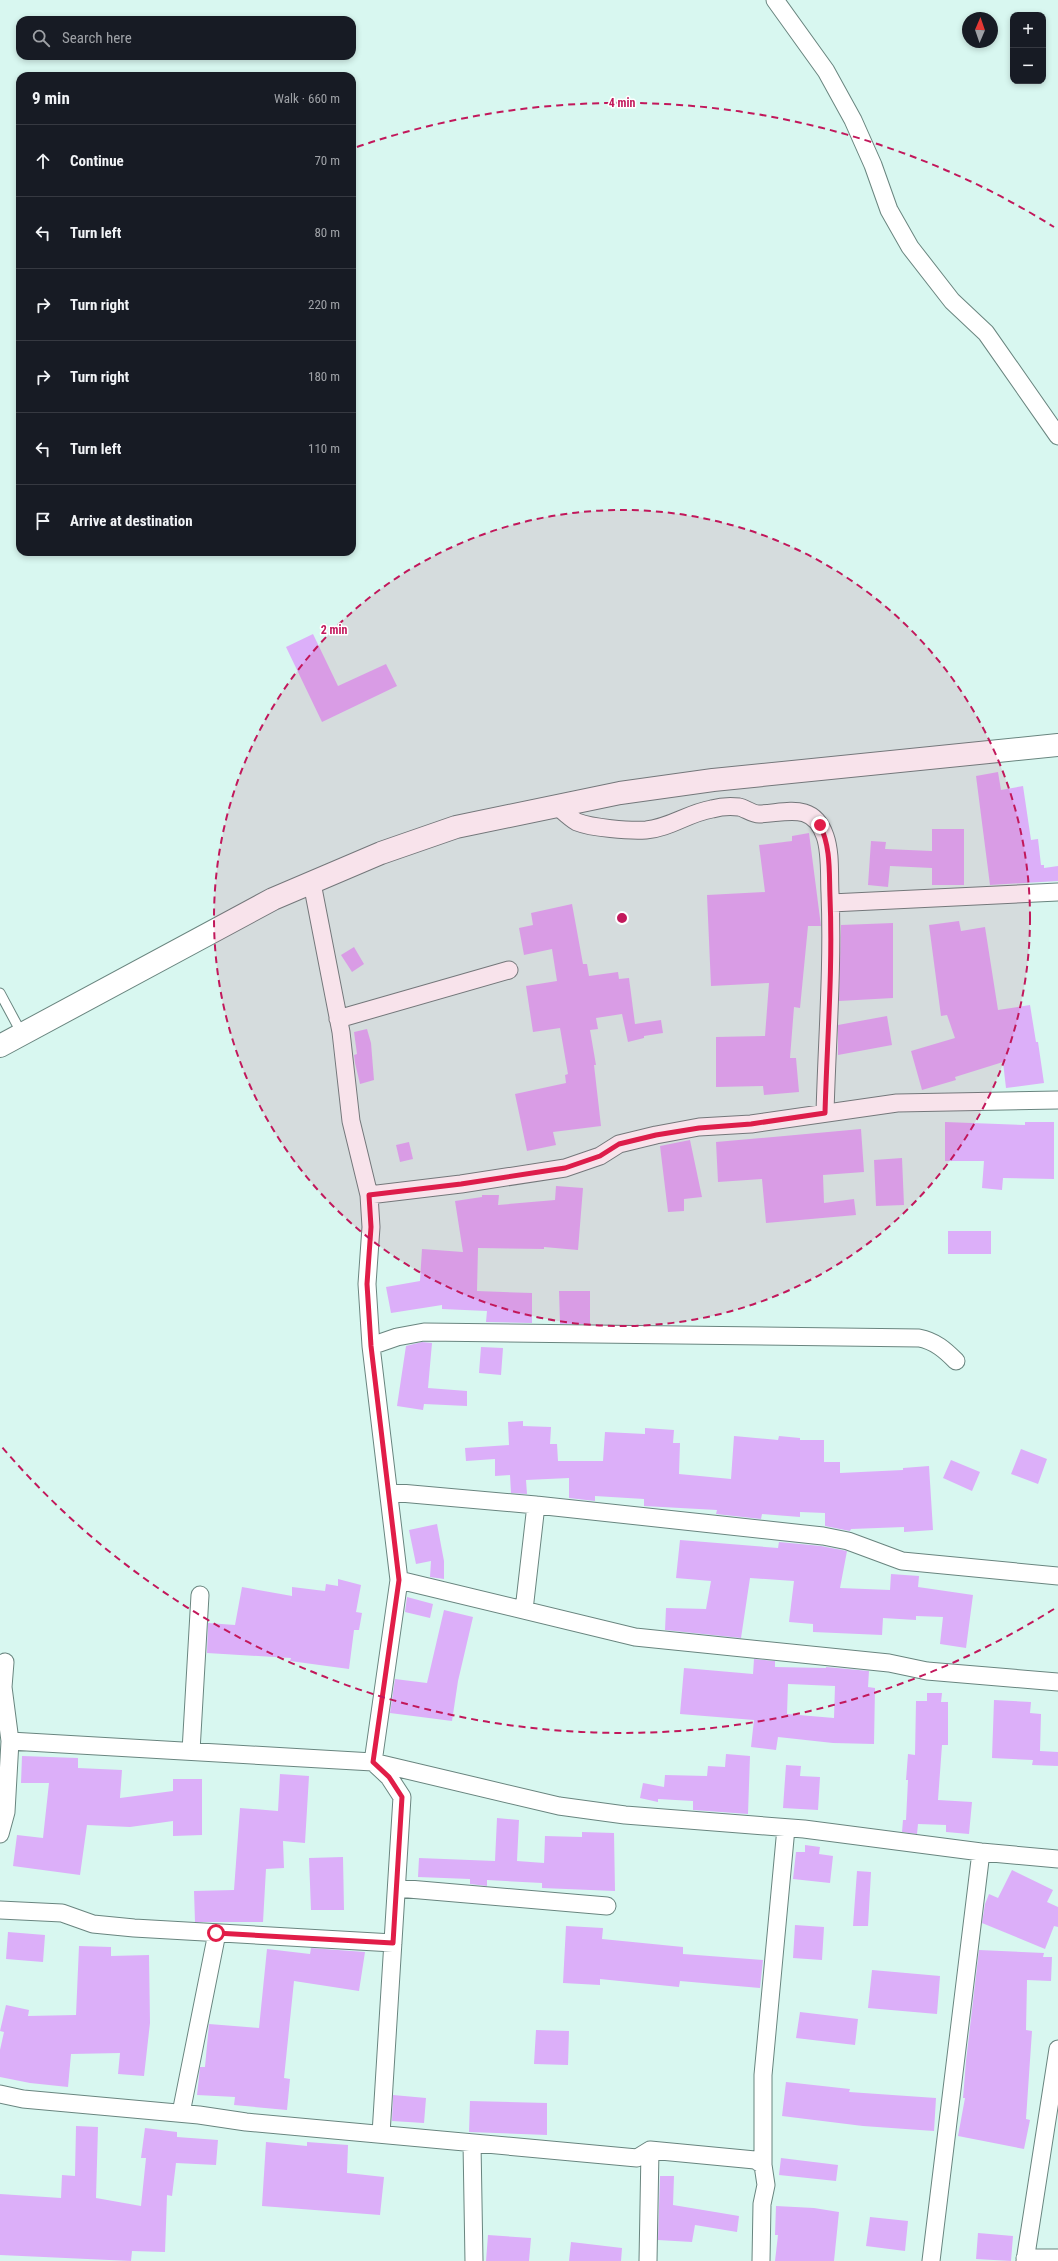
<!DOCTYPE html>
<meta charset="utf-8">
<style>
:root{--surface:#171b24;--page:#20242c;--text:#f1f3f6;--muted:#9ea1a6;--line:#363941}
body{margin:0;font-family:"Roboto Condensed",sans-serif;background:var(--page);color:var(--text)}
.controls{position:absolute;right:12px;top:12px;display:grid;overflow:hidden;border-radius:8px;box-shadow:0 2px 6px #0003}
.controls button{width:36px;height:36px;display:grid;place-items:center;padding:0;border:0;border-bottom:1px solid var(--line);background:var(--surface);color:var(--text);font:20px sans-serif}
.compass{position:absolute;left:962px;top:12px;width:36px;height:36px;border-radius:50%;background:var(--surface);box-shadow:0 2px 6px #0003;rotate:2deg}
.stop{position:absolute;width:12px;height:12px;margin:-9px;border:3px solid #e11d48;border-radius:50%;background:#fff}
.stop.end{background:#e11d48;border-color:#fff;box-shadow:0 1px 4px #0008}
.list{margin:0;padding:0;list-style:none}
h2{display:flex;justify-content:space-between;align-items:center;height:52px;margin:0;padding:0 16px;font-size:17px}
h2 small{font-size:13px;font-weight:400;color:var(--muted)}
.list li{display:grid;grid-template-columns:26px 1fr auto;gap:12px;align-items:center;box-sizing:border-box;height:72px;padding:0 16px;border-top:1px solid var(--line)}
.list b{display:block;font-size:15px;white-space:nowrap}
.list em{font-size:13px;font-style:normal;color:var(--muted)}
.icon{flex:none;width:22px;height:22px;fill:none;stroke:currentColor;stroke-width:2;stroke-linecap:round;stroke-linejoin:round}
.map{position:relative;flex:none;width:1058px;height:2261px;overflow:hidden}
.search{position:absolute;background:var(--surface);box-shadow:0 2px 6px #0003;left:16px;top:16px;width:340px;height:44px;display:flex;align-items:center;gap:10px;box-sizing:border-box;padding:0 14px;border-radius:12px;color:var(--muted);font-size:15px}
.panel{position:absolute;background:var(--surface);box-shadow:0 2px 6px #0003;left:16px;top:72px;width:340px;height:484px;border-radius:12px}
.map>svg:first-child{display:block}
</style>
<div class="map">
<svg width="1058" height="2261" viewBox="0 0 1058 2261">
<rect width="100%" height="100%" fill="#d8f7f0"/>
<path fill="#dcaff9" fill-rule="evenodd" d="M313 634 338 686 386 664 397 686 322 722 286 647Z
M998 772 1001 790 1023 786 1031 840 1038 839 1041 865H1044V868L1058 866V881L990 885 976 776Z
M932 829H964V885H932V868L890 866 888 887 868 885 871 841 886 842 885 849 932 851Z
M809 833 821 926H808L800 1008 794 1007 790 1058H796L799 1092 764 1095 763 1086 716 1087V1037L765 1036 769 983 711 986 707 895 765 892 759 845 792 841V836Z
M572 904 583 964H587L589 976 618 972 619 979 629 978 635 1024 661 1020 663 1033 644 1036V1038L628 1042 622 1014 596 1018 598 1029 590 1030 596 1065H594L601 1126 553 1132 556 1145 527 1151 515 1094 566 1083 565 1075 568 1074 560 1028 533 1032 526 986 557 981 552 949 524 955 519 928 533 925 531 913Z
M959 921 961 931 985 927 998 1010 1030 1005 1036 1042H1038L1044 1083 1006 1088 1003 1062 955 1077 956 1080 922 1090 911 1051 955 1038 947 1015 941 1016 929 925Z
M893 923V998L839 1001 841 925Z
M354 947 364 964 352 972 341 955Z
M887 1016 892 1045 838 1055V1025Z
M367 1029 371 1043 374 1080 360 1084 355 1063 354 1055 357 1054 354 1032Z
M945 1122 1025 1125V1122H1054V1179L1003 1178 1002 1190 982 1188 984 1161H945Z
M861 1129 864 1172 823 1175 824 1203 854 1199 856 1215 766 1223 762 1179 718 1182 716 1142Z
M690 1140 702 1197 684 1199V1211L668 1212 660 1146Z
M409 1142 413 1159 400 1162 396 1145Z
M902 1158 904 1205 876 1206 874 1160Z
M556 1186 583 1188 578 1250 544 1247V1249L478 1248 477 1291 532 1293V1323L486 1322 487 1311 442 1309V1305L391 1313 386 1287 420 1281 422 1249 463 1252 455 1201 482 1197V1195H499L498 1205 555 1200Z
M948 1231H991V1254H948Z
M559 1291H590V1324H560Z
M422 1342 432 1343 428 1388 467 1391V1406L424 1404 423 1410 397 1406 406 1346Z
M481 1347 503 1348 501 1375 479 1373Z
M523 1421V1426L551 1427 550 1444H557L558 1461H603L605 1432 645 1434V1428L674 1430 673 1443H680L679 1474 731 1479 734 1436 778 1440 779 1436 800 1438V1440H824V1462H840V1473L903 1470V1468L929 1466 933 1530 904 1532V1527L851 1529 850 1531 825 1526V1513L800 1512V1517L762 1514 761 1519 716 1514 717 1510 644 1506V1499L595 1496V1501L569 1498V1478L526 1480 527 1494 511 1493 510 1475 495 1476V1459L466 1461 465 1448 509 1445 508 1422Z
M1021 1449 1047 1459 1038 1484 1011 1474Z
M951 1460 980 1472 972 1491 943 1478Z
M437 1524 444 1561V1579L430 1577 431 1561 416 1564 409 1530Z
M680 1540 778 1548 779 1542 821 1546 847 1551 840 1588 890 1590 891 1574 919 1576 918 1587 973 1595 966 1648 940 1644 943 1617 916 1616V1620L883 1618 882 1635 813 1632V1624L789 1622 794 1581 750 1578 741 1638 665 1630 666 1608 706 1609 711 1581 676 1578Z
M338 1579 361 1585 356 1612 362 1613 359 1630H354L349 1669 290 1661 291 1658 207 1653 208 1623 235 1625 242 1587 292 1596V1587L325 1591 326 1584 338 1586Z
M407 1597 433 1604 430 1618 405 1612Z
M444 1610 473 1617 458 1681 452 1721 390 1713 395 1679 427 1683Z
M754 1659 775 1661V1667L826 1668V1667L869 1671 868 1687 875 1688 874 1744 833 1743 778 1737 776 1750 751 1747 754 1720 680 1714 684 1668 753 1674ZM788 1684 835 1686 834 1718 787 1714Z
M927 1693H942L941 1702H948V1745H942L938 1800 972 1802 969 1834 946 1832V1825L918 1824 917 1834 902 1832 903 1820H906L908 1780H906L908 1754 915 1755 916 1701H927Z
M994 1700 1031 1702 1030 1713 1041 1714 1040 1751 1058 1752V1766L1032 1765 1033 1760 992 1758Z
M726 1754 750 1756 748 1814 693 1810V1801L658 1799V1802L640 1798 643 1783 664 1787 665 1775 707 1776 708 1766 725 1767Z
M22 1756 78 1758V1768L122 1770 120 1798 173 1791V1779H202V1835L173 1836V1821L130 1827 87 1825 80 1875 13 1866 17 1835 43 1838 49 1783H21Z
M786 1765 801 1766 800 1776 820 1777 818 1810 783 1808Z
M280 1774 309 1776 305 1843 283 1841 284 1868 266 1869 263 1922H195L194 1891 234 1890 240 1808 278 1811Z
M497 1818 519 1820 517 1861 544 1863 545 1836 582 1837V1832L614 1833 615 1891 542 1888V1883L487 1880V1886L470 1884V1879L418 1877 419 1858 495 1861Z
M805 1845 820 1847 819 1854 833 1856 830 1883 793 1879 796 1852H805Z
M343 1857 344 1910H311L309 1858Z
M1012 1870 1053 1890 1047 1902 1058 1907V1927L1054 1926 1045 1949 982 1923 985 1904 989 1894 998 1898Z
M857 1871 871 1872 868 1926H853Z
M795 1925 824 1927 822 1960 793 1958Z
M566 1926 603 1928 602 1939 683 1947V1954L763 1960 760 1988 680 1981 679 1987 600 1979V1985L563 1983Z
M8 1932 45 1935 43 1962 6 1959Z
M79 1946 111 1947V1956L149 1955 150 2023 144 2076 118 2074 120 2053 71 2054 68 2087 30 2083 0 2077V2050L4 2032 0 2031 6 2005 29 2010 28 2016 76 2015Z
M311 1948 365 1952 359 1991 294 1981 284 2078 290 2079 287 2110 234 2105 235 2097 197 2095 200 2067H205L209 2024 259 2028 267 1949 310 1954Z
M979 1950 1044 1953 1043 1957H1052L1051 1981 1027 1980 1026 2030 1032 2031 1026 2119 1030 2120 1024 2149 958 2136 965 2098H963L966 2061Z
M872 1970 940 1976 937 2014 868 2008Z
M800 2012 858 2019 855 2045 796 2038Z
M536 2030 569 2031 568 2065 534 2064Z
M786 2082 850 2089 849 2092 936 2098 934 2131 863 2126 782 2116Z
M393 2095 426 2098 424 2123 392 2121Z
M470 2101 547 2103V2135L469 2132Z
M76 2126 98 2127 96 2198 141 2206 146 2158H141L145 2128 177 2132V2137L218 2140 216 2165 176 2163 172 2196 167 2195 165 2252 132 2251 131 2261 0 2255V2194L61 2198 62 2175 75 2176Z
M266 2142 307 2146V2142L348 2145 347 2173 384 2177 380 2215 262 2206Z
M781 2158 838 2165 836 2181 779 2175Z
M660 2176H674L673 2205 739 2216 737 2232 695 2225 692 2242 658 2240Z
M776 2206 814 2208 839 2212 834 2261H775L778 2235H775Z
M870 2217 908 2221 905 2251 866 2246Z
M978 2233 1013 2236 1011 2261 976 2259Z
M488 2235 531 2238 529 2261H486Z
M571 2242 622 2248 621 2261H569Z"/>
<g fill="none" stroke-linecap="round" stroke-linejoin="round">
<defs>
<path id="lane" d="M0 993 22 1034"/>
<path id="street" d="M775 0 826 71 853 120 873 165 889 210 910 247 952 301 986 333 1058 436
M556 805C562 810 570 818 577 822 592 828 629 831 646 830 670 828 688 813 712 809 719 807 731 806 739 807 745 808 752 814 759 814 786 813 813 801 825 836 831 853 829 875 830 893 833 966 827 1040 825 1113
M312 883 341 1032 351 1121 369 1195 371 1227 367 1284 371 1346 399 1580 635 1637 889 1663 927 1671 1058 1682
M831 903 1058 892
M338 1019 509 970
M369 1195 461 1184 565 1168 600 1156 619 1144 656 1135 699 1127 751 1124 897 1103 1058 1100
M371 1346 397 1337 424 1332 919 1338C935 1341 945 1350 956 1361
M389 1492 536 1505 823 1536 848 1541 902 1561 1058 1576
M524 1610 536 1505
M10 1741 373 1762 559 1806 625 1815 804 1829 981 1852 1058 1859
M191 1751 200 1595
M0 1834 6 1812 10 1741 3 1687 5 1662
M397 1888 607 1906
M0 1910 62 1913 93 1924 134 1928 393 1943
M0 2094 23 2099 199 2115 246 2122 637 2158 650 2150 755 2160 763 2165 766 2185 762 2204 761 2261
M181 2113 217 1933
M381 2134 402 1797 389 1777 373 1762 399 1580
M472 2143 474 2261
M763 2165V2075L786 1828
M1025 2258H1058
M648 2261 650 2150
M931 2261 981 1852
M1025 2261 1058 2049"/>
<path id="secondary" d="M0 1046 273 899 381 853 456 827 620 793 713 780 1058 745"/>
</defs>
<use href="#lane" stroke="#69857f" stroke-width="11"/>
<use href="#street" stroke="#69857f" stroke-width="19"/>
<use href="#secondary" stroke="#69857f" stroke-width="24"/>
<use href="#lane" stroke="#fff" stroke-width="9"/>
<use href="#street" stroke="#fff" stroke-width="17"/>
<use href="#secondary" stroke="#fff" stroke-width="22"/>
</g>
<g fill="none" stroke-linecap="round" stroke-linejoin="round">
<path stroke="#e11d48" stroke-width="5" d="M216 1933 393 1943 402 1797 389 1777 373 1762 399 1580 371 1346 367 1284 371 1227 369 1195 461 1184 565 1168 600 1156 619 1144 656 1135 699 1128 751 1124 825 1113C827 1041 833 969 830 897 829 872 831 848 820 825"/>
</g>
<circle cx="622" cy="918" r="408" fill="#c2185b" fill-opacity=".12"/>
<g fill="none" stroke="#c2185b" stroke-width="2" stroke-dasharray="7 5">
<circle cx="622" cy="918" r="408"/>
<path d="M1054 1609A815 815 0 0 1 2 1447M357 147A815 815 0 0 1 1054 227"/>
</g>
<circle cx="622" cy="918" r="6" fill="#c2185b" stroke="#fff" stroke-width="2"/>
<g font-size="12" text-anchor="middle" font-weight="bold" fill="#c2185b" stroke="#fff" stroke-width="3" stroke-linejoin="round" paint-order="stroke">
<text x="622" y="107">4 min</text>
<text x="334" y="634">2 min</text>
</g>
</svg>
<div class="controls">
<button>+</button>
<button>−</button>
</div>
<svg class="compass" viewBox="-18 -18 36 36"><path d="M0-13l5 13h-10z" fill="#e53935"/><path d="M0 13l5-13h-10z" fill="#9ea1a6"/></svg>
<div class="stop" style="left:216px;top:1933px"></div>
<div class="stop end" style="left:820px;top:825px"></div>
<div class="search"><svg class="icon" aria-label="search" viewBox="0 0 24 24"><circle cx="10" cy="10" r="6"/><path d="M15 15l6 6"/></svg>Search here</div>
<section class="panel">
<h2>9 min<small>Walk · 660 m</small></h2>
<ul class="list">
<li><svg class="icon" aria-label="ahead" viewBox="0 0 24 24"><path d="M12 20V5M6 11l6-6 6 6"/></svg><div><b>Continue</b></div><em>70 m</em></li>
<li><svg class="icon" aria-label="left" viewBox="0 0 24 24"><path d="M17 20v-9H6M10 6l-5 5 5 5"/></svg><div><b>Turn left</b></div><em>80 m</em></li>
<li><svg class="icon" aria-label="right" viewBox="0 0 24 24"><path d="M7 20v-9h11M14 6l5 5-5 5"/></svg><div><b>Turn right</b></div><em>220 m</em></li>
<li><svg class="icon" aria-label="right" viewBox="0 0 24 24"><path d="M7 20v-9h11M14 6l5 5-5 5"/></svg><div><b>Turn right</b></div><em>180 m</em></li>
<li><svg class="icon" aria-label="left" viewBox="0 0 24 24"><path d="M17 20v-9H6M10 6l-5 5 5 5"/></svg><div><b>Turn left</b></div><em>110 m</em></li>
<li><svg class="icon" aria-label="arrive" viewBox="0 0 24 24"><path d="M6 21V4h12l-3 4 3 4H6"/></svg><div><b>Arrive at destination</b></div></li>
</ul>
</section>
</div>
